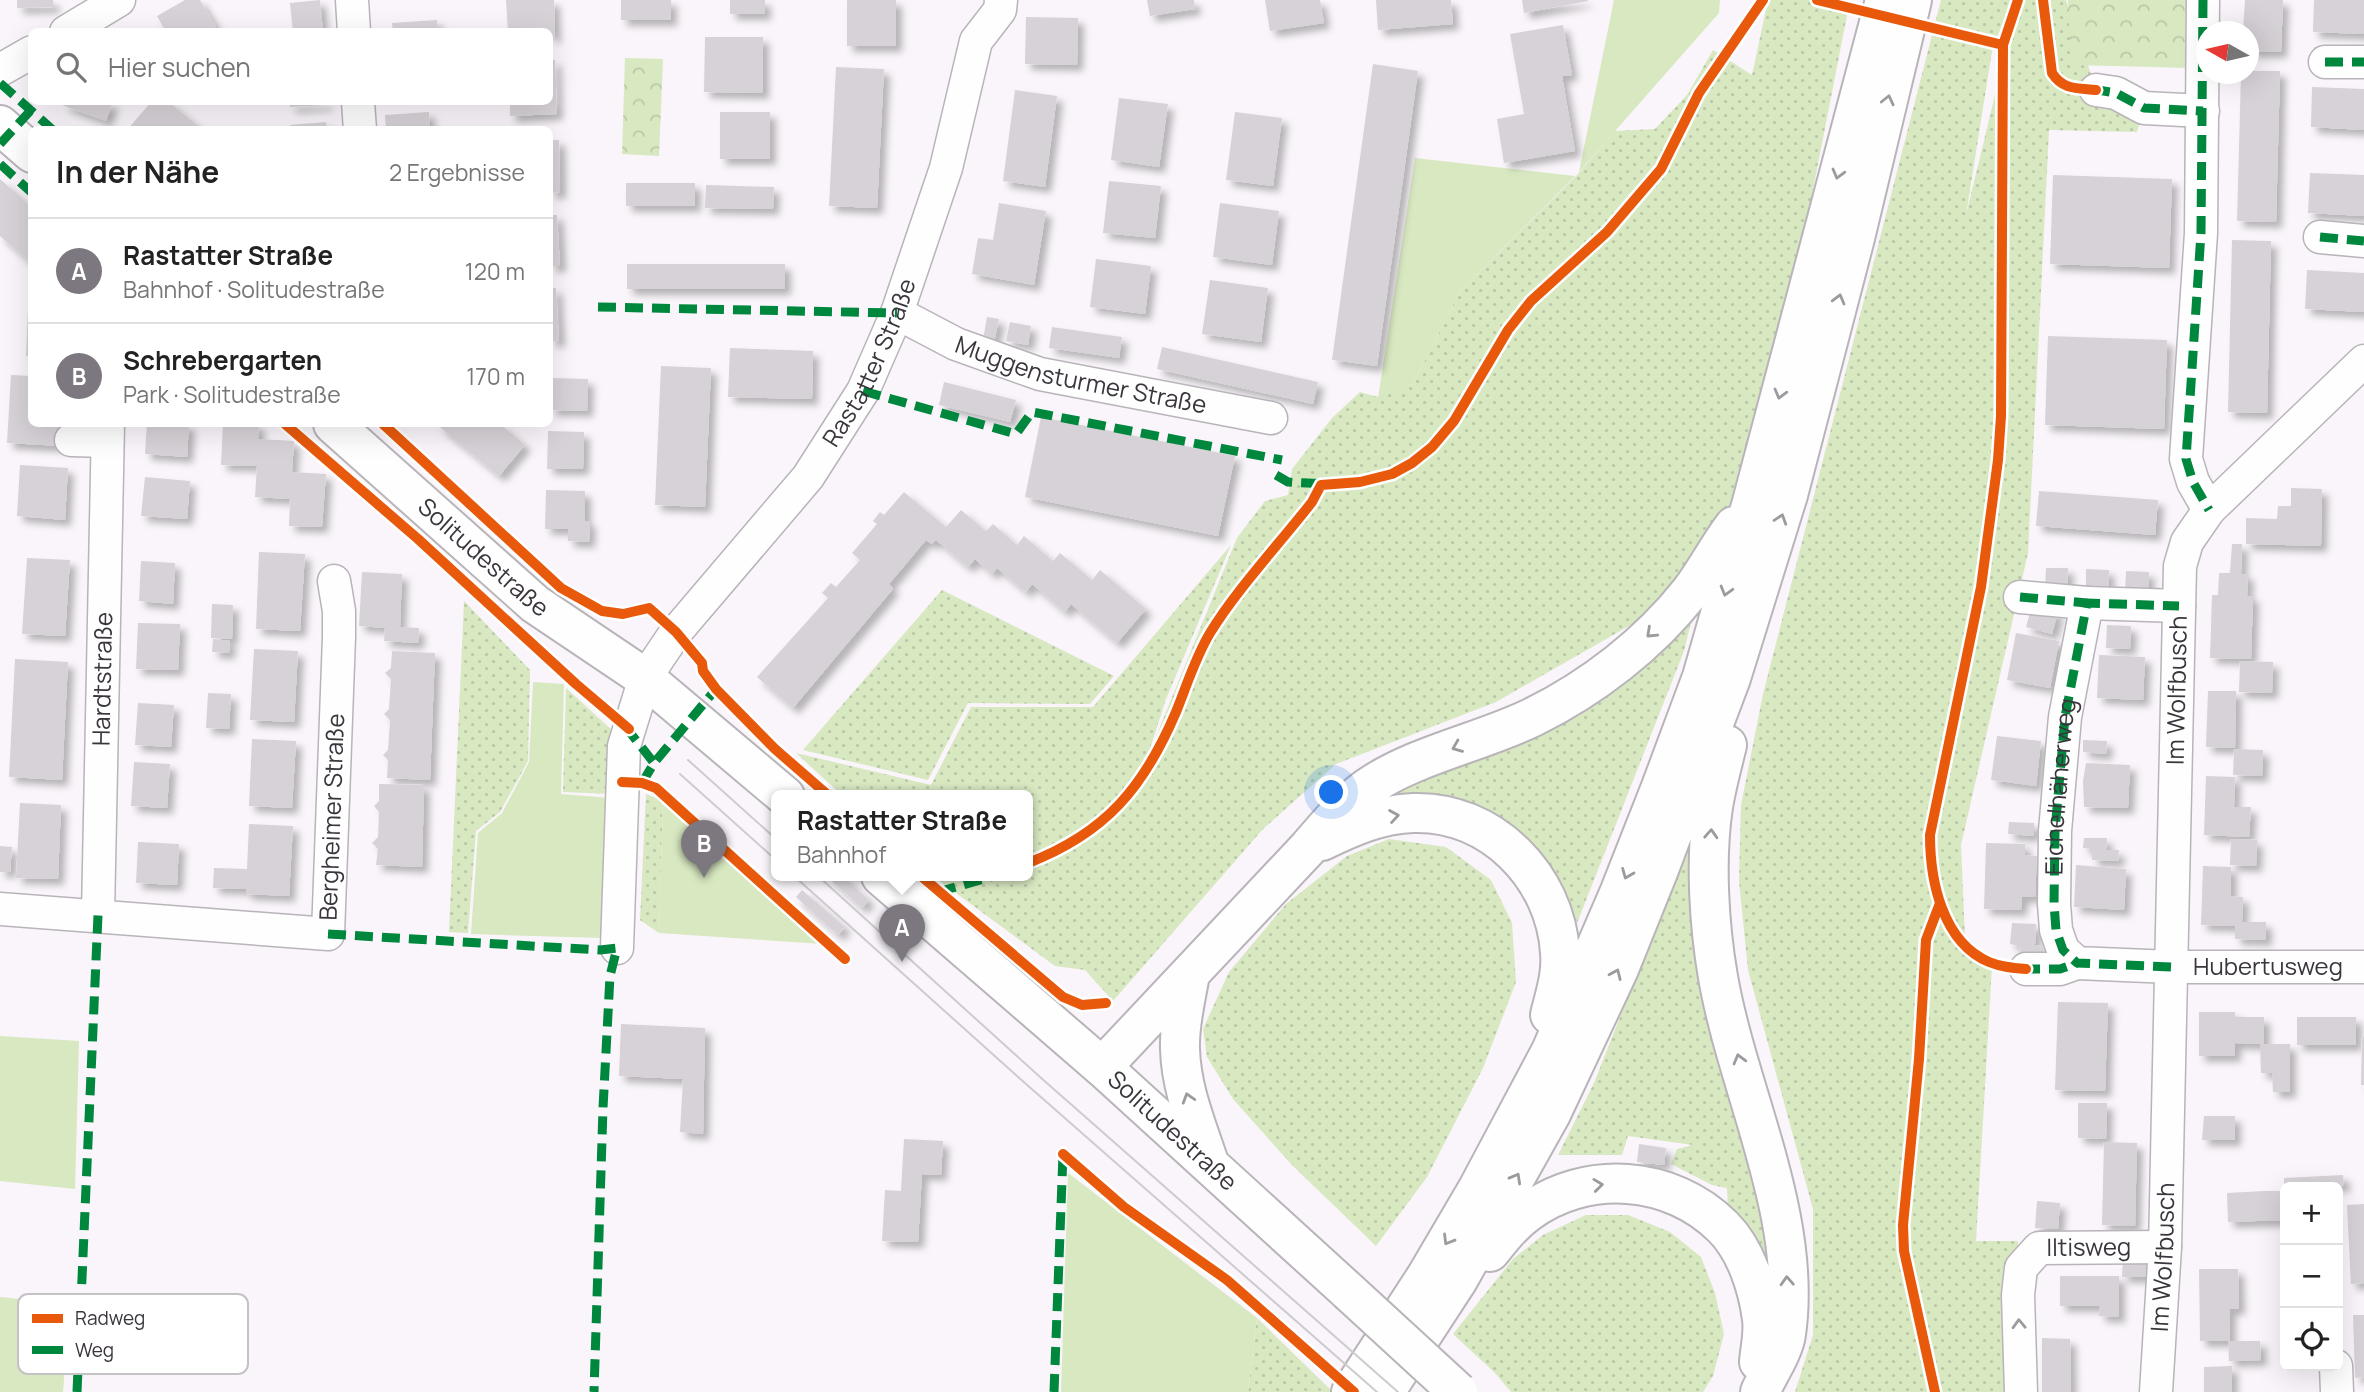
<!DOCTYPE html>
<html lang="de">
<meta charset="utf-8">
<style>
:root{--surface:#fff;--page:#f2f2f2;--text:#222;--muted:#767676;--line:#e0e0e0;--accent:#7d787f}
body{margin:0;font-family:Manrope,sans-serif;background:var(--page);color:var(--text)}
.controls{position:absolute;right:21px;bottom:21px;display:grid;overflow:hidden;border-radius:10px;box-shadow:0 7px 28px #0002}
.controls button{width:63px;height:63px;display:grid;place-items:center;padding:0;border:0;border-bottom:2px solid var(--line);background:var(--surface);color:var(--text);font:35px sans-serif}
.compass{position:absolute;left:2196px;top:21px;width:63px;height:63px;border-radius:50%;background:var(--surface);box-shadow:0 7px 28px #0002;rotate:278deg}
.you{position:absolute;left:1332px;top:793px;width:24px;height:24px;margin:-18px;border:5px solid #fff;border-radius:50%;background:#1a73e8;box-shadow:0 0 0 10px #1a73e833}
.badge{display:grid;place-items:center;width:46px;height:46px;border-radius:50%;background:var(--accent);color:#fff;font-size:23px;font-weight:700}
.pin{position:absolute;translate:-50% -58px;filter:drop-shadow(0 2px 4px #0008)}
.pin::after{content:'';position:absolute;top:37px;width:24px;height:21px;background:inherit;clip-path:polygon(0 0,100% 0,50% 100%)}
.popup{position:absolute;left:771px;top:790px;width:262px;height:91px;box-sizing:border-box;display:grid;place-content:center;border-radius:10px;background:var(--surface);filter:drop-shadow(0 2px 5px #0005);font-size:23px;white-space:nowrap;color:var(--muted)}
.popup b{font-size:26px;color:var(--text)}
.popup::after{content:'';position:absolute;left:50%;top:100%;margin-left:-14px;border:14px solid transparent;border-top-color:var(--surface)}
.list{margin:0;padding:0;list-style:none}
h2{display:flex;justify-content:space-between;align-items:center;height:91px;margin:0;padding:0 28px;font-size:30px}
h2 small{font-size:23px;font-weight:400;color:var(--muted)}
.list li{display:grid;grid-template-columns:46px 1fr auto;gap:21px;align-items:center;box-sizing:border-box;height:105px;padding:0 28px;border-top:2px solid var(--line)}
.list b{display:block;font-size:26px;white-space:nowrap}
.list p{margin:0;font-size:23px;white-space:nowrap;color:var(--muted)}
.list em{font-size:23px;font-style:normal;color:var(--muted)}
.icon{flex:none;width:38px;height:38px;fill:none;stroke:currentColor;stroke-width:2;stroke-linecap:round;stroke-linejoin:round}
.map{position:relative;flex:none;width:2364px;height:1392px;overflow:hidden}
.search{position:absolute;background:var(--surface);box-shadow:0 7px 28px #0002;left:28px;top:28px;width:525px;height:77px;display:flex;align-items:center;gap:18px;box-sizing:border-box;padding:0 24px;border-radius:10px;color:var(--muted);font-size:26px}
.panel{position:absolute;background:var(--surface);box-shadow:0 7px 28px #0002;left:28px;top:126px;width:525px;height:301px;border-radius:10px}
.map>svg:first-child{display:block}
</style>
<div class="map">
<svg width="2364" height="1392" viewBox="0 0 2364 1392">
<defs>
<pattern id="grass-dots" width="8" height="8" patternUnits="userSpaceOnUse" patternTransform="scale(1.75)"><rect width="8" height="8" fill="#d8e8c1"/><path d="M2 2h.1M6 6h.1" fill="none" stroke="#bac8a7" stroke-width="1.8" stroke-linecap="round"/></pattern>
<pattern id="park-crowns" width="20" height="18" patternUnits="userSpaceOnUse" patternTransform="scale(1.75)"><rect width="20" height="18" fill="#d8e8c1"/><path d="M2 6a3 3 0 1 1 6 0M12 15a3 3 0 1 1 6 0" fill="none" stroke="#bac8a7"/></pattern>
<filter id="shadow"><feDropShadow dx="6" dy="6" stdDeviation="3.5" flood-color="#0004"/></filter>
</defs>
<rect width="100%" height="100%" fill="#f9f5fa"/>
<path fill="url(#grass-dots)" d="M1768 0H1850L1752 502 1690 591 1496 702 1336 764 1263 829 1113 1001 1085 970 1055 966 933 876H1028V796H843L796 753 931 785 971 707H1093L1231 545 1166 699 1146 761 1237 538 1265 501 1288 495 1292 469 1332 418 1360 392 1378 397 1413 384 1460 291 1577 175 1615 131 1655 129 1687 95 1713 50 1752 75Z
M1941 0H2012L1992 51 1966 215 2018 0H2066L2096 89 2144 108 2137 132 2049 130 2028 553 1961 845 1965 938 1992 966 1976 1241H2018L2024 1392H1795L1813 1335V1209L1748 970 1739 881 1741 805 1763 694Z
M942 590 1114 676 1090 704 968 703 928 780 803 750Z
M464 601 530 670 528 761 500 812 476 831 468 933 449 932Z
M1696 602 1684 651 1570 941 1546 865 1375 800Z
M566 688 614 732 612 794 563 792Z
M646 794 663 801 659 933 640 920Z
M1389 839 1446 847 1491 880 1512 923 1516 982 1483 1068 1427 1177 1376 1246 1290 1163 1233 1099 1207 1057 1203 1029 1229 972 1286 904 1347 856Z
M1690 839V895L1702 974 1756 1174 1772 1283 1728 1212 1727 1188 1712 1185 1671 1164 1677 1149 1693 1145 1628 1136 1622 1155H1558L1594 1083Z
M1586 1215H1628L1670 1232 1701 1257 1715 1293 1724 1334 1713 1376 1703 1392H1511L1495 1373 1453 1334 1513 1259 1543 1235Z
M1257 1318 1333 1392H1248Z"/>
<path fill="url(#park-crowns)" d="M2068 0H2193L2192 68 2071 65Z
M625 58 663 59 659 156 622 154Z"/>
<path fill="#d8e8c1" d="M1614 0H1720L1719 13 1579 172Z
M1415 158 1575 176 1460 291 1413 384 1378 398Z
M533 682 564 684 561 794 611 798 602 938 471 934 478 833 502 813 529 762Z
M663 801 823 944 659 933Z
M0 1036 79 1041 75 1189 0 1181Z
M1068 1173 1257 1318 1248 1392H1061Z
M0 1297 70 1304 63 1392H0Z"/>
<path fill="#d7d2d7" filter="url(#shadow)" d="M17 0H53L54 7 17 8Z
M185 0H200L216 27 209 32H166L157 16Z
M320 0 323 32H293L290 3Z
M506 0H554L555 37 550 38V32H508Z
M621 0H671V20H621Z
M730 0H765V14H730Z
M847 0H896V46H847Z
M1147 0H1194L1195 9 1150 16Z
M1265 0H1320L1324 23 1270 31Z
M1376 0H1451L1453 24 1378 30Z
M1522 0H1588V1L1524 13Z
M2245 0H2283L2281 52 2249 51V32H2243Z
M2314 0H2364V34L2313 32Z
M1026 17 1078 18 1077 65 1025 64Z
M437 20 438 32H393L392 23Z
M1563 25 1572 75 1562 76 1575 151 1504 163 1497 119 1524 114 1510 34Z
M705 37H763V93L704 92Z
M550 60H555L557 114 510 116V102H550Z
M1373 64 1418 71 1377 366 1332 360Z
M836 67 884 69 877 208 829 206Z
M2249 71H2280L2276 222 2237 221 2241 74H2249Z
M2312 87 2364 89V130L2311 127Z
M1015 90 1057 96 1045 187 1003 181Z
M1119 98 1168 104 1159 167 1111 160Z
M63 102H113L106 121 62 105Z
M151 102H169L203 130H127Z
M290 102H326L327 105 290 107Z
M429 112 430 130H386L385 115Z
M720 112H770V159H720Z
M1235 112 1282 118 1273 186 1226 180Z
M326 122 327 130H290V125Z
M550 140H559L560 192 550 193Z
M2310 173 2364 175V216L2308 213Z
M2053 175 2172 179 2169 268 2050 264Z
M0 179 32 207V264L0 236Z
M1109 181 1161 186 1155 238 1103 233Z
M626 183H695V206H626Z
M706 185 774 187 773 209 705 208Z
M999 203 1046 211 1034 285 972 274 978 238 993 240Z
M1220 203 1279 211 1272 265 1213 257Z
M550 215H557L560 266H550Z
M2232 240 2271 241 2267 413 2228 412Z
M1096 259 1151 266 1145 314 1090 307Z
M627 264H785V289H627Z
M2307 270 2364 273V312L2305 309Z
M1210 280 1268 288 1261 342 1202 334Z
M550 288H556L559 341H550Z
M28 308H32V357L26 356Z
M987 317 999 319 994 342 983 340Z
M1010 322 1031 326 1028 345 1006 341Z
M1052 327 1122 337 1119 358 1049 348Z
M2048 336 2167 340 2164 429 2045 425Z
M1162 347 1318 382 1313 404 1157 369Z
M730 348 813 351 812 399 728 397Z
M661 366 711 368 705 507 655 505Z
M11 375 32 376V424H62L61 446 7 443Z
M551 378 588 379 587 411 550 410Z
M944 382 1016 400 1010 422 939 405Z
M1041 417 1235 456 1218 536 1025 497Z
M147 424H189L187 457 145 454Z
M223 424H259L258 439 294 441 292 472 326 474 322 527 289 526 290 499 255 497 257 466 221 465Z
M436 424H500L525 445 499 476Z
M548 431 584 432 583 469H547Z
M20 465 68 468 65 520 17 516Z
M145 477 190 481 187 519 141 516Z
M2291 488 2322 489 2321 546 2246 544V518L2277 519 2278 506H2291Z
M546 490 585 491V521H590L589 542 568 541V529H545Z
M2039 491 2158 500 2155 535 2036 526Z
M904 492 946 527 961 510 986 531 993 524 1017 545 1024 536 1053 561 1060 553 1092 580 1100 570 1146 609 1117 643 1071 604 1065 612 1032 584 1026 592 997 568 992 574 975 559 968 567 936 540 932 544 926 540 889 584 893 589 793 708 757 677 828 598 822 593 831 583 836 587 860 560 852 553 877 524 873 521 880 512 884 515Z
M2232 544H2242L2241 574H2248L2247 596H2253L2251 659 2210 658 2212 595H2218L2219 573H2230Z
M259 552 305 554 300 631 256 629Z
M27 558 70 560 65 636 22 634Z
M141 561 175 563 173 604 139 601Z
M2046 568H2068L2067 590 2045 589Z
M2086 569 2109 570 2108 591 2086 590Z
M2126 571 2149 572 2148 592H2125Z
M362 572 402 574 400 627 419 628 418 643 384 641 385 628 359 626Z
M212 604 233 605 232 639 211 638Z
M2032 605 2058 612 2052 634 2026 627Z
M138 623 180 624 178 670 136 669Z
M2107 625 2131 626 2130 649 2106 648Z
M2016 633 2059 641 2050 688 2007 680Z
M213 639 230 641 229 653 212 652Z
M254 649 298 651 294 722 250 720Z
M392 651 435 653 430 780 387 778 388 760 383 755 388 750 390 720 384 714 389 709 391 679 385 673 391 668Z
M2099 655 2145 657 2143 700 2097 698Z
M15 659 68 662 62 780 9 777Z
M2240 661 2273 662 2272 693 2239 692Z
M2208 691H2236L2235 748 2206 747Z
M208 693 231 694 229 729 206 728Z
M138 703 174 705 171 747 135 745Z
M1997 736 2041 741 2036 786 1991 780Z
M252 739 296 741 292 808 249 806Z
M2083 740 2107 741 2106 754 2083 752Z
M2234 749 2263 750 2262 776 2233 775Z
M134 762 170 764 167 808 131 806Z
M2086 763 2130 765 2128 808 2084 807 2083 781Z
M2206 776 2235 777 2234 807H2251L2249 837 2204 835Z
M379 784 424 785 422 867 376 865 378 849 372 843 378 837 379 812 374 806 379 801Z
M20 803 61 805 58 879 16 878Z
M2009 822 2034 823V836L2008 834Z
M249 824 293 826 289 896 246 894V889L213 888 214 868 247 869Z
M2084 838H2107L2106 850H2119L2118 861 2092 860V849L2083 848Z
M2231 839 2257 840 2256 866 2230 865Z
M138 842 179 844 177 885 136 883Z
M1986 843 2025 844V855L2037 856 2035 897H2022L2021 910 1984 909Z
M0 846 12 847 10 872H0Z
M2076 865 2126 869 2124 910 2074 907Z
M2203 866 2231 867V896L2243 897 2242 922H2266V940L2235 939V926L2201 925Z
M826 876H843L869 900 862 908Z
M802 890 845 927 838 935 796 897Z
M2012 923 2036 924 2035 945 2041 946 2039 957 2019 956 2020 946 2010 944Z
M2058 1002 2108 1003 2105 1091 2055 1090Z
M2199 1012H2235V1017H2264V1044H2290V1092H2273L2272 1073H2261L2260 1044 2235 1043V1056H2199Z
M2297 1017H2356V1045H2297Z
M621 1024 705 1028 703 1134 680 1132 683 1079 619 1076Z
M2362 1037H2364V1085H2361Z
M2078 1103H2107L2106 1139 2078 1138Z
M2204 1116H2235V1140H2202Z
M904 1139 943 1141 941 1175 922 1174 918 1242 882 1241 885 1190 901 1191Z
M2104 1142 2137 1143 2135 1226 2102 1225Z
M1639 1144 1666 1148 1664 1165 1637 1162Z
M2343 1175 2344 1186 2284 1187V1178Z
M2264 1191H2285V1220L2228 1222 2227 1193Z
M2037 1201 2060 1203 2058 1229 2035 1228Z
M2364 1204V1283L2351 1284 2347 1205Z
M2123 1255H2148V1277H2122Z
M2199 1269H2238L2239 1309H2230V1341H2260L2261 1360 2229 1361 2228 1341H2200Z
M2060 1276H2119V1317L2099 1316 2100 1306H2060Z
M2353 1315H2364V1377L2355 1378Z
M2042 1338 2070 1339 2071 1392H2042Z
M2232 1366V1392H2204V1367Z"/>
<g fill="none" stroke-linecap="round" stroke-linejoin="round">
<defs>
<g id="minor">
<path d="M352 0 354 32"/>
<path d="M2203 0 2201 233 2186 459 2193 482 2209 510"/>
<path d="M66 32 119 0"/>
<path d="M2325 62H2364"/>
<path d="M0 70 32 52"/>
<path d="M2096 90 2116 93 2144 108 2203 111"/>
<path d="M358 102 360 130"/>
<path d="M2320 237 2364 241"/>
<path id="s1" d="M897 313 956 344 1040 374 1271 418"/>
<path d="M71 440 107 441"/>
<path d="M2020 597 2087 603"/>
<path id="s2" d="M2179 606 2087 603 2065 717 2055 831 2054 904 2056 930 2063 950 2077 963 2171 967H2364"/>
<path id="s3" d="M0 909 328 934 339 637V611L334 581"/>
<path id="s4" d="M98 915 108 424"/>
<path id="s5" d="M617 948 624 746 645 678 676 632 808 477 863 391 897 313 946 168 976 41 1000 10 1001 0"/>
<path d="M2026 969H2060L2077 963"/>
<path d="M2336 1366 2337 1392"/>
<path id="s6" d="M2021 1392 2018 1295 2021 1268 2039 1248 2165 1247"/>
<path id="s7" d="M2156 1392 2165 1247 2180 566 2187 542 2209 510 2364 361"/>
</g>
<g id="secondary">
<path d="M0 125 32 153"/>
<path id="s8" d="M333 424 535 604 645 678 785 796"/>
<path id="s9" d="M881 876 1102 1067 1348 1291"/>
</g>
<path id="primary" d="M1727 745C1722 766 1716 787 1713 807 1705 860 1709 925 1718 977 1738 1092 1803 1215 1786 1334 1784 1351 1767 1376 1760 1392
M1322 841C1351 827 1380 814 1413 813 1491 810 1556 877 1560 953 1562 974 1555 995 1550 1015
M1190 974C1186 998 1179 1024 1180 1049 1181 1089 1197 1126 1209 1163
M1102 1067 1308 848C1326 827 1344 805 1367 788 1414 755 1482 742 1533 717 1592 688 1649 644 1690 592 1706 571 1718 547 1734 526
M1490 1252C1501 1238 1512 1224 1527 1213 1586 1169 1671 1175 1723 1227 1746 1250 1758 1288 1762 1319 1764 1333 1760 1349 1759 1362
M1351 1392 1427 1275 1477 1190 1551 1051 1620 891 1661 787 1702 677 1752 502 1885 0
M1385 1392 1458 1280 1551 1114 1619 969 1658 872 1731 678 1788 495 1855 238 1912 0"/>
</defs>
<use href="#minor" stroke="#b8b4b9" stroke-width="35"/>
<use href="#secondary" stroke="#b8b4b9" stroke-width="42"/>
<use href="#primary" stroke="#b8b4b9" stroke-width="42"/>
<use href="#minor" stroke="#fefefe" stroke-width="32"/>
<use href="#secondary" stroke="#fefefe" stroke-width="38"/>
<use href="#primary" stroke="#fefefe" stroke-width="38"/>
<path stroke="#cdcbce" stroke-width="2" d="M688 760 776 839
M680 774 776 860
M794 876 1026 1084 1377 1392
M818 876 1040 1077 1398 1392"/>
<defs>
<path id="secondary-bridge" d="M1348 1291 1458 1392"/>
</defs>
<use href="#secondary-bridge" stroke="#b8b4b9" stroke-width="42" stroke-linecap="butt"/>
<use href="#secondary-bridge" stroke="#fefefe" stroke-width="38"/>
<g stroke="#00873e" stroke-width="9" stroke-dasharray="18 9" stroke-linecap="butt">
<path d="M2203 0 2201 233 2186 459 2193 482 2209 510"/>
<path d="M2325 62H2364"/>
<path d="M0 83 53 130"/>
<path d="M2092 89 2116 93 2144 108 2203 111"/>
<path d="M0 144 31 110"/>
<path d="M0 164 32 193"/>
<path d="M2320 237 2364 241"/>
<path d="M598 307 897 313"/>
<path d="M863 391 1016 434 1032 412 1282 460"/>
<path d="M1276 475 1288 482 1327 484"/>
<path d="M2020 597 2087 603"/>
<path d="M625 726 654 763"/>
<path d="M642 783 654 763 716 689"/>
<path d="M938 892 994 876"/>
<path d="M328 934 600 950 617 948 610 976 603 1108 594 1392"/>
<path id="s10" d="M2171 967 2077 963 2063 950 2056 930 2054 904 2055 831 2065 717 2087 603 2179 606"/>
<path d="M2022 969H2060L2077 963"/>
<path d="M77 1392 98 915"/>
<path d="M1054 1392 1063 1154"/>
</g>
<defs>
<path id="cycleway" d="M1817 0 2003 45 2018 0
M2043 0 2052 73C2063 90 2077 88 2096 90
M2003 45 2001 416 1998 460 1981 587 1930 835C1930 880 1942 942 1989 962 2001 967 2013 968 2026 969
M285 424 418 539 576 684 629 729
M383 424 561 588 602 611 623 614 649 608 676 632 702 663 703 671 716 689 775 749 829 796
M622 782 642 783 656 788 845 959
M1028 863C1106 833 1144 787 1176 712 1187 685 1195 658 1210 633 1237 589 1280 543 1312 502L1321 485 1360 482 1392 474 1412 463 1432 447 1454 421 1508 330 1531 301 1607 232 1661 169 1699 93 1763 0
M921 876 1063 997 1082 1005 1106 1003
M1063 1154 1124 1207 1227 1280 1354 1392
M1935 1392 1904 1251 1903 1225 1919 1059 1926 940 1940 903"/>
</defs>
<use href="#cycleway" stroke="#fff" stroke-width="15"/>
<use href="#cycleway" stroke="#e8590c" stroke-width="10"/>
</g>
<defs><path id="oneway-chevron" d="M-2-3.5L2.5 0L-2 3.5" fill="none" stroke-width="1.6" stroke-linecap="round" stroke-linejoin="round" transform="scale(1.75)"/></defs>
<g stroke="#9c9a9e">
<use href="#oneway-chevron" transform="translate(1888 100) rotate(-77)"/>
<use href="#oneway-chevron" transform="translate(1838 174) rotate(105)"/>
<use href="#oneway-chevron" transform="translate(1839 299) rotate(-75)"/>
<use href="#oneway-chevron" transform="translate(1780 394) rotate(105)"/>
<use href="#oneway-chevron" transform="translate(1781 519) rotate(-72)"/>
<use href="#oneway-chevron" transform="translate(1726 591) rotate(106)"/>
<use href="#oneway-chevron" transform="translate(1651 633) rotate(137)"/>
<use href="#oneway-chevron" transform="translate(1457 747) rotate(158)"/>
<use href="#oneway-chevron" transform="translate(1394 816) rotate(-9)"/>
<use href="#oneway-chevron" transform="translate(1711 834) rotate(-87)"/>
<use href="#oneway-chevron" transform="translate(1627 874) rotate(112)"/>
<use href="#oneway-chevron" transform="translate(1616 974) rotate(-66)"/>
<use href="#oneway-chevron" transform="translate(1739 1059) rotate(-105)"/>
<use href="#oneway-chevron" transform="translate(1188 1098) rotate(-107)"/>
<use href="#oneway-chevron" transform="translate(1516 1178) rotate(-61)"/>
<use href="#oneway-chevron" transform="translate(1598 1185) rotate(-7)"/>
<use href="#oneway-chevron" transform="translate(1448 1240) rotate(121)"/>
<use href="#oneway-chevron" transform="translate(1787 1281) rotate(-93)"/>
<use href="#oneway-chevron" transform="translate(2019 1324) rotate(-92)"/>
</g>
<g text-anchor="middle" stroke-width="6" stroke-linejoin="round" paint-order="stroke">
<g font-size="24" fill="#3a353d" stroke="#fff">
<text dy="8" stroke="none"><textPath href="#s5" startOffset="663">Rastatter Straße</textPath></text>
<text dy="8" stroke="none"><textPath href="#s1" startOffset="196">Muggensturmer Straße</textPath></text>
<text dy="8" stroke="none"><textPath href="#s8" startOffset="201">Solitudestraße</textPath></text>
<text dy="8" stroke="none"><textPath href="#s4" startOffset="236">Hardtstraße</textPath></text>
<text dy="8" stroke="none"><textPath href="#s7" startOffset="702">Im Wolfbusch</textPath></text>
<text dy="8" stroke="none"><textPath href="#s10" startOffset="278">Eichelhäherweg</textPath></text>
<text dy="8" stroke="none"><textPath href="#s3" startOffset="446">Bergheimer Straße</textPath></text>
<text dy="8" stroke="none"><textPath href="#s2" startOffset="653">Hubertusweg</textPath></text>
<text dy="8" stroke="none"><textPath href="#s9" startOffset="387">Solitudestraße</textPath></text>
<text dy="8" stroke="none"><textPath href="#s6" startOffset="201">Iltisweg</textPath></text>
<text dy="8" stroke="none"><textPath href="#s7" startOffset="135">Im Wolfbusch</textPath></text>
</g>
</g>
<rect x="18" y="1294" width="230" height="80" rx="10" fill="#fff" stroke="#c4c2c5" stroke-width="2"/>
<rect x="32" y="1314" width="31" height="9" fill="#e8590c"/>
<rect x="32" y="1346" width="31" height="8" fill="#00873e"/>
<g font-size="19" fill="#3a353d">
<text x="75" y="1325">Radweg</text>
<text x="75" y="1357">Weg</text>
</g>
</svg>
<div class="controls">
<button>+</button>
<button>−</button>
<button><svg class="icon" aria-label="locate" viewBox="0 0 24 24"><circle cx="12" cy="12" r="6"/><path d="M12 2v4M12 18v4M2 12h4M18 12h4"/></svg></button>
</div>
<svg class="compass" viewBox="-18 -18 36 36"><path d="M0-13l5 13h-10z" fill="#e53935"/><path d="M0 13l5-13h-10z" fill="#767676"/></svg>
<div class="you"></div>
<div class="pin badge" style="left:902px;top:962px">A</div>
<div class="popup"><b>Rastatter Straße</b>Bahnhof</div>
<div class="pin badge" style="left:704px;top:878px">B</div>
<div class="search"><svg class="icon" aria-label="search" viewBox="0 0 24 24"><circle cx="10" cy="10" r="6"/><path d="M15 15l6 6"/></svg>Hier suchen</div>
<section class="panel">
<h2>In der Nähe<small>2 Ergebnisse</small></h2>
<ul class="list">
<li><span class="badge">A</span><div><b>Rastatter Straße</b><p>Bahnhof · Solitudestraße</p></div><em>120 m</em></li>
<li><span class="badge">B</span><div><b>Schrebergarten</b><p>Park · Solitudestraße</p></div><em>170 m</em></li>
</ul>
</section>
</div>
